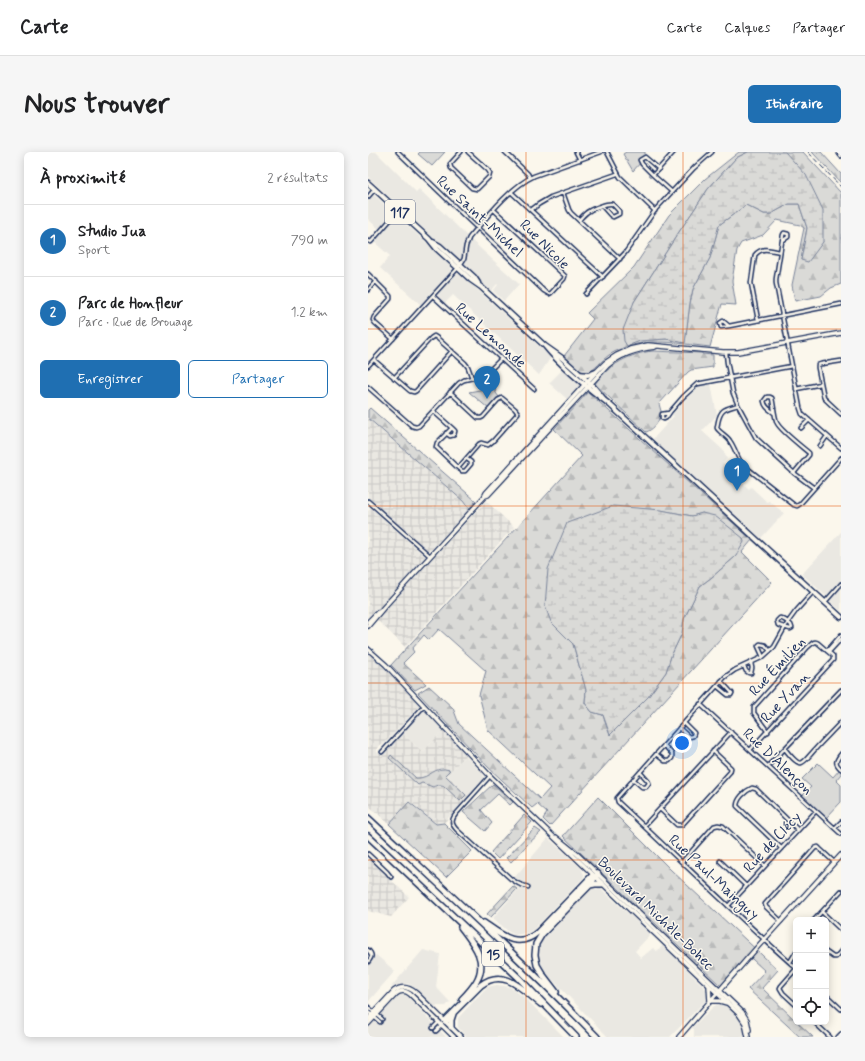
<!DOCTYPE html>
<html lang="fr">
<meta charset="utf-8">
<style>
:root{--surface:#fff;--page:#f6f6f6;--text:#202124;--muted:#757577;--line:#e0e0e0;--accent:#1f6fb2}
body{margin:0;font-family:Mynerve,sans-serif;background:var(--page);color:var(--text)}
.controls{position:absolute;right:12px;bottom:12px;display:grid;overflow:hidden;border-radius:6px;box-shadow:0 2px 10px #0003}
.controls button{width:36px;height:36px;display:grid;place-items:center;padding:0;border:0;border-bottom:1px solid var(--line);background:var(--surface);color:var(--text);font:20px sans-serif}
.you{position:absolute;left:314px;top:591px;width:14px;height:14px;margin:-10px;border:3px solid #fff;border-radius:50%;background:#1a73e8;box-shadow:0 0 0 6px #1a73e833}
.badge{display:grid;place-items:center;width:26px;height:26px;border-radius:50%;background:var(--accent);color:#fff;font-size:13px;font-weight:700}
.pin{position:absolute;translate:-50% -33px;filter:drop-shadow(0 1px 2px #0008)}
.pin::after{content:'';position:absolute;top:21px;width:14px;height:12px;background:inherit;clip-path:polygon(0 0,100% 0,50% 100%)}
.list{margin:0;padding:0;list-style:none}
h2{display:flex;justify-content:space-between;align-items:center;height:52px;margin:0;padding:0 16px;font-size:17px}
h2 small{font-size:13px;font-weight:400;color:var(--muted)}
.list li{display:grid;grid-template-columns:26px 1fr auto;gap:12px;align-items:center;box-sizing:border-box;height:72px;padding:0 16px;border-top:1px solid var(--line)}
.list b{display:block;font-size:15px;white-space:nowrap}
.list p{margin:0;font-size:13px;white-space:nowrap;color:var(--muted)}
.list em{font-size:13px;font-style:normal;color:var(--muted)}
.actions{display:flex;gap:8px;padding:12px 16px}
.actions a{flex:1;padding:9px 0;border:1px solid var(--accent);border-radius:6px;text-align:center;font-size:14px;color:var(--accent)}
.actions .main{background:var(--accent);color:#fff}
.icon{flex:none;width:22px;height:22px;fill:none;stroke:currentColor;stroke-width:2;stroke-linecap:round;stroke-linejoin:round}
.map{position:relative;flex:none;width:473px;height:885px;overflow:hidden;border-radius:6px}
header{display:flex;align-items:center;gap:24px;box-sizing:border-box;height:56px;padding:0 20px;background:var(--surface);border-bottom:1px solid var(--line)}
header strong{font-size:19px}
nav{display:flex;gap:22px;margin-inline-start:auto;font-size:14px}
.intro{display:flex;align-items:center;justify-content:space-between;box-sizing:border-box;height:96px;padding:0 24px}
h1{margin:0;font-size:28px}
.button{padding:10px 18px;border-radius:6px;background:var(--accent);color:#fff;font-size:14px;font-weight:700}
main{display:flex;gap:24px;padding:0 24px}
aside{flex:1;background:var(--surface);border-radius:6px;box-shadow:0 2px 10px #0003}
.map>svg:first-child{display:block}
</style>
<header>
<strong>Carte</strong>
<nav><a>Carte</a><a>Calques</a><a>Partager</a></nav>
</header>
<div class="intro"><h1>Nous trouver</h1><a class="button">Itinéraire</a></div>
<main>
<aside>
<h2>À proximité<small>2 résultats</small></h2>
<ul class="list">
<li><span class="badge">1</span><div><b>Studio Jua</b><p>Sport</p></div><em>790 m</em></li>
<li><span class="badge">2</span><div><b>Parc de Honfleur</b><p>Parc · Rue de Brouage</p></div><em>1.2 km</em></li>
</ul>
<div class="actions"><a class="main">Enregistrer</a><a>Partager</a></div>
</aside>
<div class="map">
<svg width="473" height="885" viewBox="0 0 473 885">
<defs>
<pattern id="industrial-grid" width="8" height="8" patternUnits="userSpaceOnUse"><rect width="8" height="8" fill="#eae8e2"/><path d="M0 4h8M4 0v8" fill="none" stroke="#c8c7c4"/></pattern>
<pattern id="forest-firs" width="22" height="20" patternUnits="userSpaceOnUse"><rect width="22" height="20" fill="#dadad7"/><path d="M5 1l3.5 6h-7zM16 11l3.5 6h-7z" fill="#babbbb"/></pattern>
<pattern id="wetland-marsh" width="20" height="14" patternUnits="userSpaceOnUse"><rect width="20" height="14" fill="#dadad7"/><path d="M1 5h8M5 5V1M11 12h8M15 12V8" fill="none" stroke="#babbbb"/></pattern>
</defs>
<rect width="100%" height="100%" fill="#fbf7ec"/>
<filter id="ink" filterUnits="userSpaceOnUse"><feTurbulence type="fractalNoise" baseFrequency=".025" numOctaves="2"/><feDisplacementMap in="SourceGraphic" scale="8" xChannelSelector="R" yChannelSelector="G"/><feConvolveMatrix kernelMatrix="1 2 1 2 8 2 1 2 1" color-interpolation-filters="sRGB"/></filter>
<g filter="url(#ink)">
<path fill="#eae8e2" d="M0 0H8L48 40 51 37 101 86 151 132 136 149 125 139 130 133 129 132 123 139 0 25Z
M0 37 1 41 4 44 6 43 84 114 83 117 89 122 91 121 183 205 171 223 85 143 76 152 69 145 71 144 64 139 53 153 12 116 22 104 5 89 14 80 0 67Z
M196 216 210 229 212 233 211 236 200 248 181 231Z
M343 232 349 263 334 279 355 298 359 307 355 311 358 315 381 337 383 335 399 350 401 349 416 361 393 386 289 291 288 289 285 287 306 264 304 263 328 236 331 234Z
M473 380V459L462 449 463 447 460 444 459 445 434 422Z
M56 559 61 561 76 577 55 600 34 581 53 560Z
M98 603V604L115 622 116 626 100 644 79 623Z
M180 686 213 716 216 723 215 726 166 777 160 781 147 783 141 780 125 766 155 732 146 726Z
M224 737H233L283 782 267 799 273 806 285 796 289 799 295 793 338 837 339 843 338 848 302 885H240L176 819 171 809 170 800 173 789Z
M55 798 72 802 68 835 82 850 78 854H64L44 836 45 835 41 832H33L23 835Z
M8 803 27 819 0 850V811Z
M129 833 142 835 157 846 196 885H98L90 875V866L119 835Z
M36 843 40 845 78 885H0V875L28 844Z
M351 851 356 852 372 866 376 873 377 885H326V877L324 876 345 855Z"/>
<path fill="url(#industrial-grid)" d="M0 266 95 349 98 353 102 356 63 398H59L0 345Z
M118 349 146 375 37 495 4 463 0 467V359L3 356 62 409Z
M0 501 18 517 52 553 16 592 12 593 9 596 8 599 10 601 14 604 34 581 55 600 75 578 98 603 79 623 100 644 76 671 68 672 42 650 21 672 0 653Z
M0 706 41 745 23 765 0 759Z"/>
<path fill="#dadad7" stroke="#7a849a" d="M52 0H77L64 14 50 2Z
M258 0H277V5L275 6 273 10 265 19 255 2Z
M127 235 128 241 131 245 121 257 101 240Z
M450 611 465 625 472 617 473 618V622L468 628 473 633V650L458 666 434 644 443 635 434 627Z"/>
<path fill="url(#forest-firs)" stroke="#7a849a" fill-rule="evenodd" d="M371 0H380L368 6 340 37 309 83 266 150 272 189 298 187 317 190 322 151 325 137 342 106 351 73 378 53 396 62H403L421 52H431L439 76 433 108 455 90 417 1 413 0H435L473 41V132L463 136 453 144 427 149 424 133 436 76 432 73 409 68 395 83 373 91 369 98 364 129 368 153 354 152 342 195C307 191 273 183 241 203 233 209 228 217 219 221L210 218 196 204 225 167 219 161 266 115 301 63 337 27Z
M444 0H453L473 22V31Z
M285 199 334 201V202L345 203V215L323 218 320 220 291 252 293 259C292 261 292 264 291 266 290 272 284 278 278 280L227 232C240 213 263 201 285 199Z
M220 240 384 388 374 400 404 430 182 674 175 667 179 661 169 652 164 656 120 615 50 541 61 534 85 556 91 572 172 647 182 636 120 578 111 543 118 519 71 477 61 488 56 483 44 497 46 500 35 511 58 532 47 538 23 513 214 304 186 277ZM292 358 324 364 335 361 368 404 344 425 332 434 316 467 314 481 303 504 298 520 280 545 242 583 238 573 235 563 224 560 217 551 218 538 205 492Z
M2 256 108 349 102 356 98 353 95 349 0 266V258Z
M23 603 48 626C63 627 65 613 82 618L77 623 98 643 92 649 76 634C72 632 69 633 65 635L54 631 50 633 21 606Z
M125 632 145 650 142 653 130 642 113 658 124 671 117 679 95 660Z
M230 645 303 718 410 818 394 836 428 869V870H429L445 885H432L380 837 397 819 384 807 379 804 353 834 195 684Z
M41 650 68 672 76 671 104 699 78 725 21 672Z
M156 663 164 670 130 707 123 700Z
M167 676 173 680 160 692 143 710 138 706Z
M145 734 149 737 123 765 119 762Z"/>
<path fill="url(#wetland-marsh)" stroke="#7a849a" d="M380 0H417L438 23 455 58V90L440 110 433 108 439 76 431 52H421L403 62H396L378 53 351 73 342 106 325 137 322 151 317 191 298 187 272 189 259 194 256 189 255 178 266 150 309 83 340 37 368 6Z
M245 354 293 358 324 364 334 361 347 364 375 386 376 390 368 404 344 425 332 434 316 467 314 481 303 504 298 520 280 545 242 583 235 563 224 560 217 551 218 538 205 492 183 470 177 454 180 417 199 371Z"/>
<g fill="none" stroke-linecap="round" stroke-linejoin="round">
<defs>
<path id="street" d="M30 0 107 74 113 79 176 139 181 142 183 141 196 127 197 124 126 58
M93 0 82 12 83 16 104 36 109 37 121 25 122 21 120 18 100 0
M137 0 160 22 162 26
M208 0 212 8
M239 0 252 25 287 59
M470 0 473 4
M285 23 274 12 272 8 277 5 291 17
M143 40 235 125
M304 40 285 23 306 0
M195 41 201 58 203 61 252 107
M0 45 6 38
M163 58 171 52 183 45 249 22
M211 68C214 65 217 61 221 59 225 56 240 51 244 52 246 53 249 57 251 59V62L245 65 242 63 234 54
M416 81 420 82V85L414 89 415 83Z
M0 89 3 90 30 59
M414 89 408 127V131L432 256 434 262 473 296
M0 122 22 144V147L6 165 5 168 7 171 25 187
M0 138 8 129
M218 142 257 101 288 57 326 16 344 0
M65 144 166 237
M390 168 383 131 387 103C394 94 403 98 412 100
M355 169 361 174 353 175 352 171Z
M361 174 473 152
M358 200 359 210 365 241 370 253 388 286 426 321 446 336
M6 208 42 239 46 240 48 239 84 199
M473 209 453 212 450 213V216L456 246 473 262
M0 214 90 116 96 107 98 94 101 86C118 66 142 35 166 24L233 0
M26 226 63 186 66 184 69 186 97 211 100 215 104 226
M0 235 44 274 48 275 51 274 91 231 96 228 117 223 133 207
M428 237 453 232
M370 253C358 257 353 256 350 270 350 271 349 274 349 276 351 280 360 285 362 289 367 296 369 305 374 312L426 353 429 354 432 352 473 306
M65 259 84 276 69 291 68 295 90 316 111 292 113 291 120 293 125 289 150 261 147 257 134 246 130 248 115 265 113 266H110L82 240
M406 261C401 257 397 255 396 249L399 245H402L404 246C406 255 406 263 409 271 412 278 434 295 441 301V303L426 321
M294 266 296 267 298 266 302 260 315 245 329 232 424 214
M294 266V262L301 261
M433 276 441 268
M78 281 82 284 86 283 87 279 84 276
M452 294 459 284
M90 316 94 319H97L103 312V310L99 307
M0 349 62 404
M457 450 473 432
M412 466C416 467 420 470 423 473L424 476 422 477 410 473 409 469Z
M459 499 473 483
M461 500 473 487
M395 505 390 494 392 492 397 493 402 499
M376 514 378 519 381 521H383L384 516 383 511
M349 534 360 543H363L364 541 353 529
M332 552 473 682
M311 576 321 585 325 584 326 581 316 571
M417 597C420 601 429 612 433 611 437 610 440 605 443 602 452 591 463 581 473 570
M382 598 465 508V504L450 491C446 488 444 492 440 495L386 555V561L400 580
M14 600 56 554
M288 602 297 609H301L304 606V602L296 593
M473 602C468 609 466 611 473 617
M400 614 473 538
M122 624 88 662C83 668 83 672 89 678L143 727 151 732 160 735
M265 627 274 635H278L281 631 280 629 272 620
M292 657 309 673H314L362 620 363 616 345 599
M276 674 363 580
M467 676 473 670
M413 696 369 654C369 647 377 639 384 636L388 637 430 678
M0 702 19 720 23 725
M352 709 378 734
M314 710 346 674 350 673 355 674 397 714
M360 754 448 659
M454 760 473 778
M446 768 473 739
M413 769 398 755 397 752 447 696 450 695 452 697 466 710
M0 798C5 803 4 805 0 810
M458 800 465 805H468L473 799
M422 810 428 800
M428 816C367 762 309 705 250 650L249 646 357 525 367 518 395 505 406 495 420 470 428 459 445 440
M428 817 413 834 412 836 415 841 428 853
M458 843 473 857
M0 855 14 867
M0 860 12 870
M446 870 462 885
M65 876 71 870
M68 879 74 873
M470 885 473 882"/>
<path id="secondary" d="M117 344 120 343 239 214C253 202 269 197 287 195
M0 470 10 460
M0 474 16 455 116 345 118 341 228 220 237 211 249 203 262 197 280 193 355 200H370L473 181
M0 497 18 513 122 624 371 862 377 871 380 885
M188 685 209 702 374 860 379 868 381 878
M341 834 342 849
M342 849H352L359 851
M0 867 26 839C34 833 41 835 48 841L93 885
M0 872 28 842C33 838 38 839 42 842L86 885
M311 885 393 791 473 703"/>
<path id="primary" d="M0 31 61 87 69 97 90 116 103 128 113 135 177 194 194 206 224 233 235 246
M65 90 72 94 106 125 110 131
M177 194C193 214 220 236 241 252L473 465
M211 222 220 223 228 220"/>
<path id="highway" d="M0 666C77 738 155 809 229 885
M0 684 150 825 208 885
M222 733 227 732H234
M116 771C133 783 150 798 170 780L224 724
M93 775C105 791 121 809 108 830 104 837 99 842 94 847
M188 840 175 823 169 813 167 803 168 792 174 782 222 733 224 729 230 722
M77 869 113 833C136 815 155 838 173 852
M83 875V868L85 862"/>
</defs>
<use href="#street" stroke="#1b2f5e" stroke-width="5.5"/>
<use href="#secondary" stroke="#1b2f5e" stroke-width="6"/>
<use href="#primary" stroke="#1b2f5e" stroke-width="7"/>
<use href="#highway" stroke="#1b2f5e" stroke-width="8"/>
<use href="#street" stroke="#fbf7ec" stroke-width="2.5"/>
<use href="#secondary" stroke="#fbf7ec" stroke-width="3.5"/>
<use href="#primary" stroke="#fbf7ec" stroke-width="4"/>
<use href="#highway" stroke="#fbf7ec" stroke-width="5"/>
<path stroke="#1b2f5e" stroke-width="1" stroke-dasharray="6 3" stroke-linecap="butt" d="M440 0 473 35"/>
</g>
</g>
<path fill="none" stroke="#e8590c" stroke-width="1" stroke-opacity="0.55" d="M158 0V885M315 0V885M0 177H473M0 354H473M0 531H473M0 708H473"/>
<g text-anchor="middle" stroke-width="3" stroke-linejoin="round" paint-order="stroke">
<g fill="#fbf7ec" stroke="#5e6b89" stroke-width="1">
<rect x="17" y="48" width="30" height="24" rx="3"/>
<rect x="114" y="790" width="22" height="24" rx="3"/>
</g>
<g font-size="14" font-weight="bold" fill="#1b2f5e">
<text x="32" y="65">117</text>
<text x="125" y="807">15</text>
</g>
<g font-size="15" fill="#1b2f5e" stroke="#fbf7ec">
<text transform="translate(112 64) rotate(43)" y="5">Rue Saint-Michel</text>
<text transform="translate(177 92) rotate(45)" y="5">Rue Nicole</text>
<text transform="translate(123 183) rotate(42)" y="5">Rue Lemonde</text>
<text transform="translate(409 514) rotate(-47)" y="5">Rue Émilien</text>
<text transform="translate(417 545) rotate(-47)" y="5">Rue Yvan</text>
<text transform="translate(410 609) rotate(43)" y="5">Rue D'Alençon</text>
<text transform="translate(404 690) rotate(-47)" y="5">Rue de Clécy</text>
<text transform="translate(346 725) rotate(43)" y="5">Rue Paul-Mainguy</text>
<text transform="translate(288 761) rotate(44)" y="5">Boulevard Michèle-Bohec</text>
</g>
</g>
</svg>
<div class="controls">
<button>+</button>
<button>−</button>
<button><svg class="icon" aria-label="locate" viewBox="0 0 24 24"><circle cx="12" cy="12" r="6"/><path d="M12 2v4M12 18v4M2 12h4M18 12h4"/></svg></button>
</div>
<div class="you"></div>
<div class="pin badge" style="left:369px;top:339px">1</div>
<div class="pin badge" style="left:119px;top:247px">2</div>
</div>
</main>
